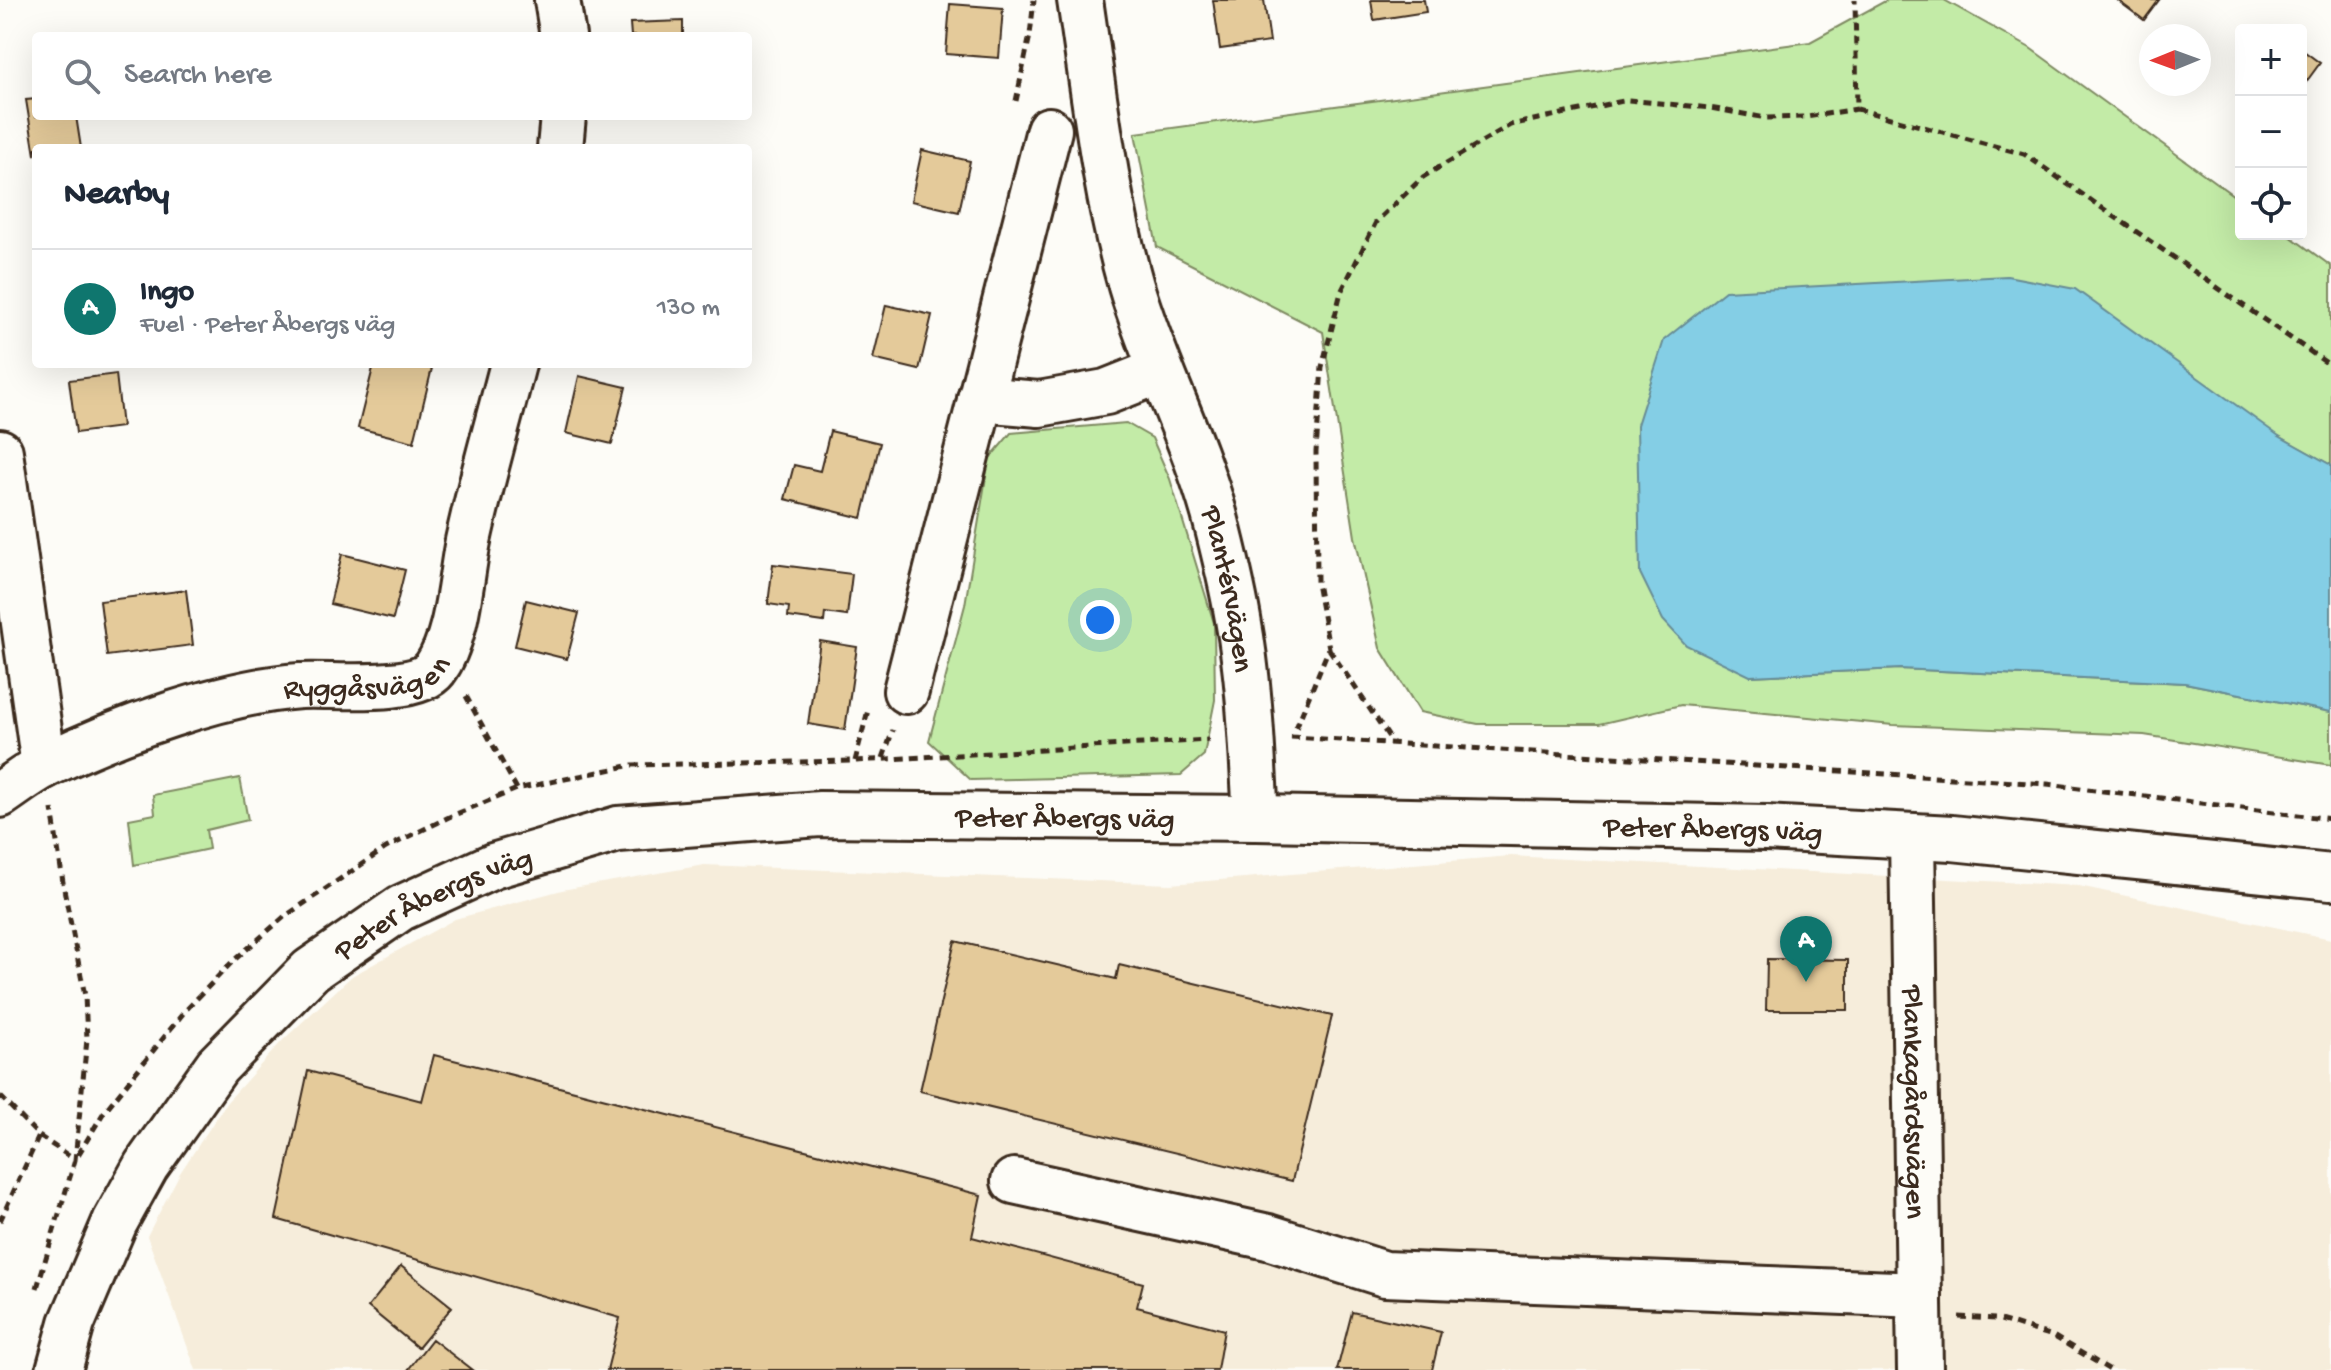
<!DOCTYPE html>
<meta charset="utf-8">
<style>
:root{--surface:#fff;--page:#f6f6f7;--text:#1f2937;--muted:#747a83;--line:#e0e1e3;--accent:#0f766e}
body{margin:0;font-family:"Gochi Hand",sans-serif;background:var(--page);color:var(--text)}
.controls{position:absolute;right:24px;top:24px;display:grid;overflow:hidden;border-radius:8px;box-shadow:0 8px 32px #0002}
.controls button{width:72px;height:72px;display:grid;place-items:center;padding:0;border:0;border-bottom:2px solid var(--line);background:var(--surface);color:var(--text);font:40px sans-serif}
.compass{position:absolute;left:2139px;top:24px;width:72px;height:72px;border-radius:50%;background:var(--surface);box-shadow:0 8px 32px #0002;rotate:269deg}
.you{position:absolute;left:1100px;top:620px;width:28px;height:28px;margin:-20px;border:6px solid #fff;border-radius:50%;background:#1a73e8;box-shadow:0 0 0 12px #1a73e833}
.badge{display:grid;place-items:center;width:52px;height:52px;border-radius:50%;background:var(--accent);color:#fff;font-size:26px;font-weight:700}
.pin{position:absolute;translate:-50% -66px;filter:drop-shadow(0 2px 4px #0008)}
.pin::after{content:'';position:absolute;top:42px;width:28px;height:24px;background:inherit;clip-path:polygon(0 0,100% 0,50% 100%)}
.list{margin:0;padding:0;list-style:none}
h2{display:flex;justify-content:space-between;align-items:center;height:104px;margin:0;padding:0 32px;font-size:34px}
h2 small{font-size:26px;font-weight:400;color:var(--muted)}
.list li{display:grid;grid-template-columns:52px 1fr auto;gap:24px;align-items:center;box-sizing:border-box;height:120px;padding:0 32px;border-top:2px solid var(--line)}
.list b{display:block;font-size:30px;white-space:nowrap}
.list p{margin:0;font-size:26px;white-space:nowrap;color:var(--muted)}
.list em{font-size:26px;font-style:normal;color:var(--muted)}
.icon{flex:none;width:44px;height:44px;fill:none;stroke:currentColor;stroke-width:2;stroke-linecap:round;stroke-linejoin:round}
.map{position:relative;flex:none;width:2331px;height:1370px;overflow:hidden}
.search{position:absolute;background:var(--surface);box-shadow:0 8px 32px #0002;left:32px;top:32px;width:720px;height:88px;display:flex;align-items:center;gap:20px;box-sizing:border-box;padding:0 28px;border-radius:8px;color:var(--muted);font-size:30px}
.panel{position:absolute;background:var(--surface);box-shadow:0 8px 32px #0002;left:32px;top:144px;width:720px;height:224px;border-radius:8px}
.map>svg:first-child{display:block}
</style>
<div class="map">
<svg width="2331" height="1370" viewBox="0 0 2331 1370">
<rect width="100%" height="100%" fill="#fdfcf7"/>
<filter id="ink" filterUnits="userSpaceOnUse"><feTurbulence type="fractalNoise" baseFrequency=".0125" numOctaves="2"/><feDisplacementMap in="SourceGraphic" scale="16" xChannelSelector="R" yChannelSelector="G"/><feConvolveMatrix kernelMatrix="1 2 1 2 8 2 1 2 1" color-interpolation-filters="sRGB"/></filter>
<g filter="url(#ink)">
<path fill="#f6eddb" d="M1511 856 2079 886 2331 939V1370H196L147 1236 180 1173 227 1102 283 1040 352 976 455 919 562 890 704 865 1170 884Z"/>
<path fill="#c3eba7" stroke="#7f8a62" stroke-width="2" d="M1887 0H1944L2030 48 2241 201V234H2287L2331 266V465L2279 436 1750 676 1900 669 2185 683 2331 712V765L2144 735 1893 725 1681 705 1599 724H1478L1420 712 1380 648 1355 537 1323 332 1157 247 1135 133 1810 42Z
M1126 423 1152 438 1170 479 1214 623 1215 700 1204 755 1181 775 971 780 929 741 965 605 989 459 1011 433Z
M240 778 248 820 206 830 209 849 134 865 129 819 155 814 153 795Z"/>
<path fill="#84cee5" stroke="#678c95" stroke-width="2" d="M2007 276 2075 289 2279 436 2331 465V712L2185 683 1900 669 1750 676 1686 645 1663 620 1640 573 1637 425 1664 340 1725 291Z"/>
<path fill="#e4ca9a" stroke="#3b2a1e" stroke-width="2" d="M1213 0H1264L1270 42 1220 49Z
M1371 0H1424L1426 12 1374 20Z
M2117 0H2159L2144 20Z
M950 4 1003 8 999 58 946 54Z
M683 21V36H631L630 23Z
M2301 49 2320 63 2301 89Z
M36 99V116H76L81 148H36L35 155 26 100Z
M922 150 970 161 959 212 911 201Z
M886 305 932 315 919 370 873 359Z
M374 364H433L414 442 358 428Z
M116 374 122 427 76 433 69 380Z
M579 376 626 387 612 444 566 433Z
M830 431 880 443 862 518 785 499 794 465 820 471Z
M342 554 405 570 393 619 330 604Z
M773 564 852 574 847 616 825 613 824 622 788 617 789 607 768 604Z
M186 590 193 645 107 656 100 601Z
M526 600 579 613 567 659 515 646Z
M820 641 857 647 845 730 808 724Z
M955 941 1116 979 1119 965 1332 1016 1292 1181 920 1091Z
M1767 959 1848 960V1010H1766Z
M434 1055 981 1195 972 1237 1143 1283 1137 1307 1224 1330 1217 1370H607L620 1318 276 1219 308 1071 422 1101Z
M401 1266 452 1307 418 1348 368 1307Z
M1352 1312 1441 1332 1432 1370H1337Z
M432 1339 472 1370H408Z"/>
<g fill="none" stroke-linecap="round" stroke-linejoin="round">
<defs>
<g id="minor">
<path d="M557 0 563 36"/>
<path id="s1" d="M1080 0C1094 93 1105 195 1131 286 1154 364 1192 435 1214 513 1223 548 1232 584 1238 619 1250 684 1252 752 1256 818"/>
<path d="M560 148 563 116"/>
<path d="M980 399 1039 404 1106 392 1159 371"/>
<path d="M0 452 44 766"/>
<path d="M906 691 1049 130"/>
<path id="s2" d="M0 795C15 785 30 773 46 765 115 731 224 691 300 686 331 684 416 694 435 669 458 637 460 580 468 541 481 481 498 423 513 364"/>
<path id="s3" d="M1912 836 1920 1370"/>
<path d="M1014 1181 1268 1237 1385 1274 1919 1295"/>
<path id="s4" d="M59 1370 72 1323 115 1222 146 1166 217 1066 311 970 401 908 493 866 618 829 820 814 1256 818 1766 828 1952 838 2331 877"/>
</g>
</defs>
<use href="#minor" stroke="#3b2a1e" stroke-width="50"/>
<path stroke="#3b2a1e" stroke-width="5" stroke-dasharray="8 6" stroke-linecap="butt" d="M1016 101 1030 35 1034 0
M1857 109 2024 154 2331 366
M1329 649 1393 743
M466 696 517 789
M1296 728 1329 648 1317 583 1316 452 1322 367 1341 292 1376 222 1423 177 1510 125 1628 100 1710 108 1766 118 1807 117 1857 109 1855 0
M1291 737 2047 784 2331 819
M883 758 893 730
M855 761 868 710
M0 1096 39 1136 75 1160 87 1039 85 996 64 889 52 809
M0 1221 39 1136
M37 1288 75 1160 104 1112 185 1011 232 962 284 917 386 848 449 817 517 789 632 765 855 761 1209 740
M1959 1317 1997 1319 2053 1336 2110 1370"/>
<use href="#minor" stroke="#fdfcf7" stroke-width="44"/>
</g>
</g>
<g text-anchor="middle" stroke-width="6" stroke-linejoin="round" paint-order="stroke">
<g font-size="30" fill="#3b2a1e" stroke="#fdfcf7">
<text dy="10" stroke="none"><textPath href="#s1" startOffset="610">Plantérvägen</textPath></text>
<text dy="10" stroke="none"><textPath href="#s2" startOffset="390">Ryggåsvägen</textPath></text>
<text dy="10" stroke="none"><textPath href="#s4" startOffset="1268">Peter Åbergs väg</textPath></text>
<text dy="10" stroke="none"><textPath href="#s4" startOffset="1916">Peter Åbergs väg</textPath></text>
<text dy="10" stroke="none"><textPath href="#s4" startOffset="620">Peter Åbergs väg</textPath></text>
<text dy="10" stroke="none"><textPath href="#s3" startOffset="266">Plankagårdsvägen</textPath></text>
</g>
</g>
</svg>
<div class="controls">
<button>+</button>
<button>−</button>
<button><svg class="icon" aria-label="locate" viewBox="0 0 24 24"><circle cx="12" cy="12" r="6"/><path d="M12 2v4M12 18v4M2 12h4M18 12h4"/></svg></button>
</div>
<svg class="compass" viewBox="-18 -18 36 36"><path d="M0-13l5 13h-10z" fill="#e53935"/><path d="M0 13l5-13h-10z" fill="#747a83"/></svg>
<div class="you"></div>
<div class="pin badge" style="left:1806px;top:982px">A</div>
<div class="search"><svg class="icon" aria-label="search" viewBox="0 0 24 24"><circle cx="10" cy="10" r="6"/><path d="M15 15l6 6"/></svg>Search here</div>
<section class="panel">
<h2>Nearby<small></small></h2>
<ul class="list">
<li><span class="badge">A</span><div><b>Ingo</b><p>Fuel · Peter Åbergs väg</p></div><em>130 m</em></li>
</ul>
</section>
</div>
